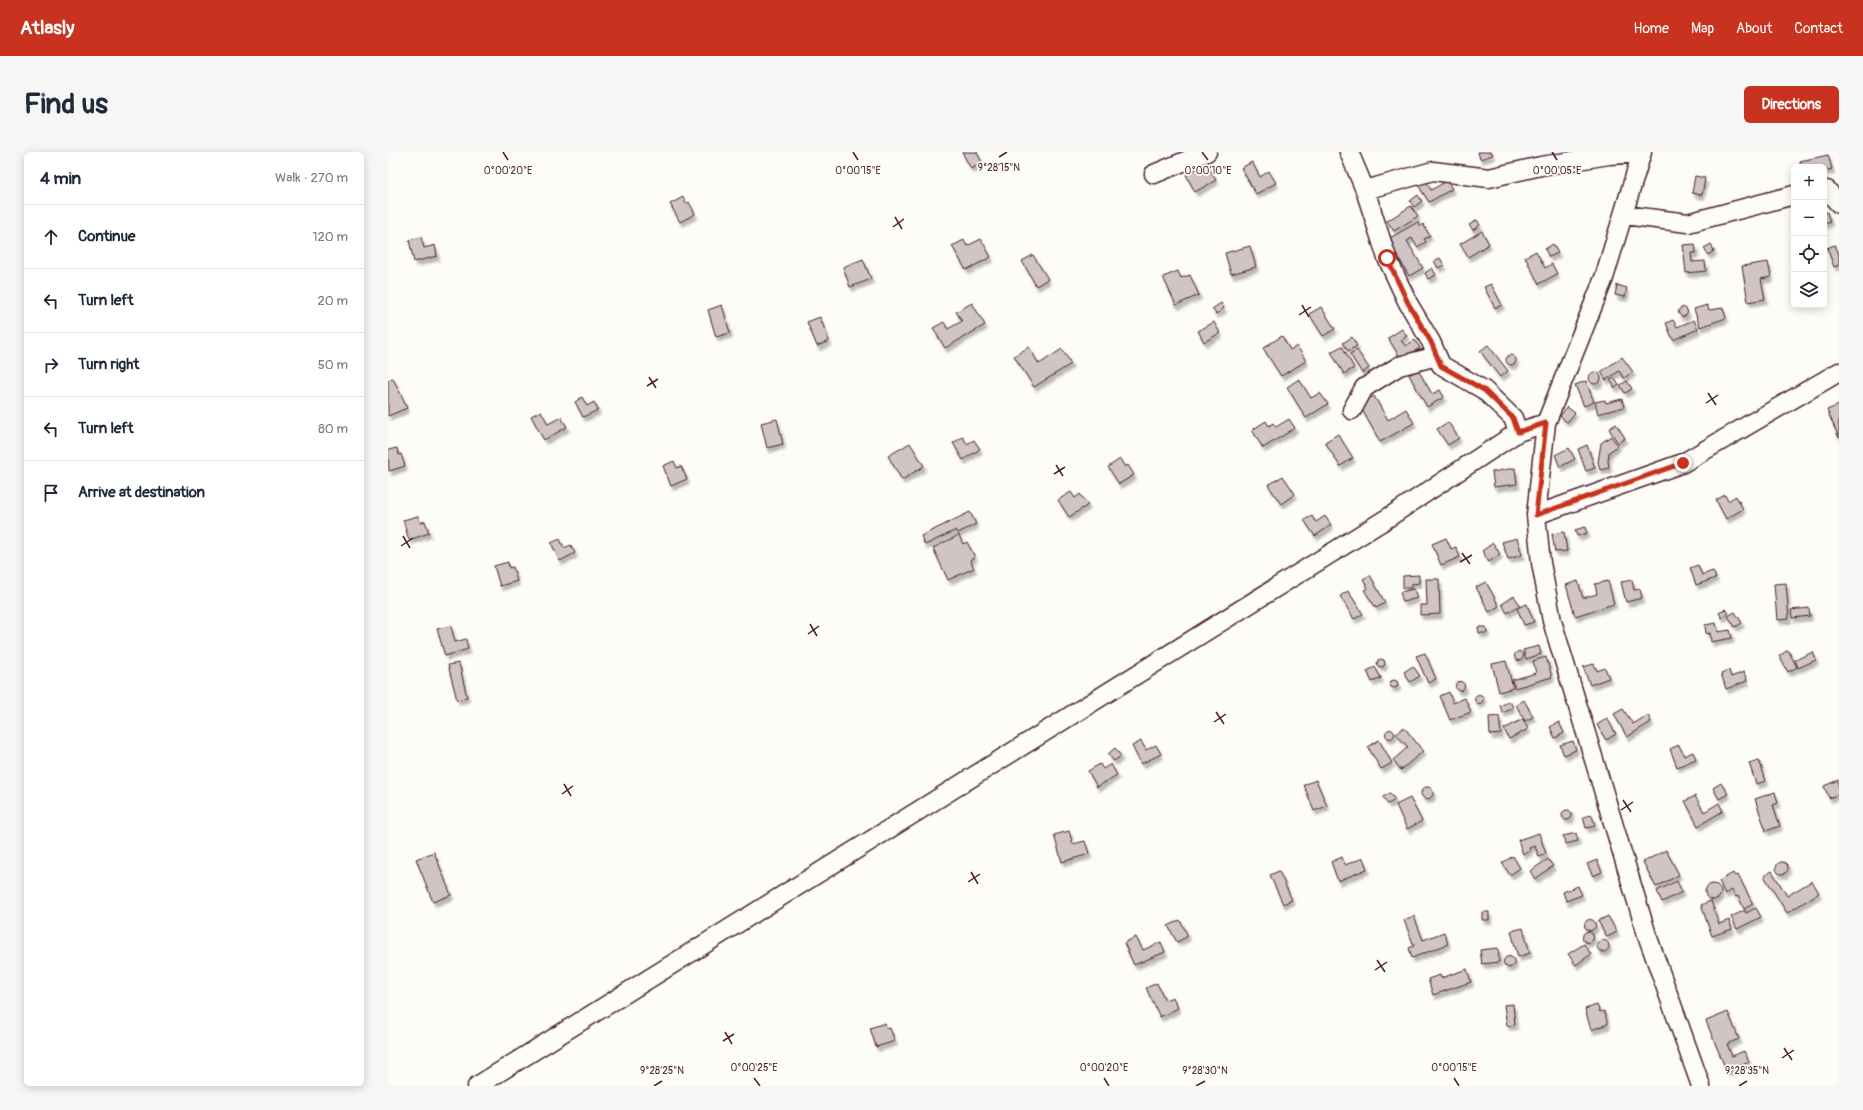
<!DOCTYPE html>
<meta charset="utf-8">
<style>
:root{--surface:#fff;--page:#f6f6f7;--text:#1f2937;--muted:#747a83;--line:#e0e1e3;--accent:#c8321e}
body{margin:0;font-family:Pangolin,sans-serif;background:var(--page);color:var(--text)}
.controls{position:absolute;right:12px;top:12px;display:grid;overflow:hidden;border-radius:6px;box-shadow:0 2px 10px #0003}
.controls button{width:36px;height:36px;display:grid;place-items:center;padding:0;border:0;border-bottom:1px solid var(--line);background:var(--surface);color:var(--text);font:20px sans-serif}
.stop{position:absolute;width:12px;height:12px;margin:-9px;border:3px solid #c8321e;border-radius:50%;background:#fff}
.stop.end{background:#c8321e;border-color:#fff;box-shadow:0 1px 4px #0008}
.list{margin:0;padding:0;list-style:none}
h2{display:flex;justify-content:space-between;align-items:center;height:52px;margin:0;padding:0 16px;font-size:17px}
h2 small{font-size:13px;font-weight:400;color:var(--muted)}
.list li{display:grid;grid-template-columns:26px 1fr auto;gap:12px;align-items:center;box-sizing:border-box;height:64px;padding:0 16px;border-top:1px solid var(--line)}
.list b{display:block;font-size:15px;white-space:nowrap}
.list em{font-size:13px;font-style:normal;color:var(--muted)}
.icon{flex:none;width:22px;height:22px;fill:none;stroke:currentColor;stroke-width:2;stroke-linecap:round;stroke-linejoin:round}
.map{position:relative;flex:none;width:1451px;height:934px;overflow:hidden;border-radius:6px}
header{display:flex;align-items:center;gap:24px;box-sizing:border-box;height:56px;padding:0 20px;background:var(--accent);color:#fff}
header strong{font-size:19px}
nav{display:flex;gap:22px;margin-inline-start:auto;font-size:14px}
.intro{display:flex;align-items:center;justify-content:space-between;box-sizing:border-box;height:96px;padding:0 24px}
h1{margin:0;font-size:28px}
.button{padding:10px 18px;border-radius:6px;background:var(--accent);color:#fff;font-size:14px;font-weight:700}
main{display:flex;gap:24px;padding:0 24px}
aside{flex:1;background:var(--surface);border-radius:6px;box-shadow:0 2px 10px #0003}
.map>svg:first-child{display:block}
</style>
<header>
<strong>Atlasly</strong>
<nav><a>Home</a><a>Map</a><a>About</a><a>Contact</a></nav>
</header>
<div class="intro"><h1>Find us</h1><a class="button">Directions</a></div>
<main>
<aside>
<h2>4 min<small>Walk · 270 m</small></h2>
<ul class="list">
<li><svg class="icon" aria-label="ahead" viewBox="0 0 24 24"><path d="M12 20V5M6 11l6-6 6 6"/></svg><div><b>Continue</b></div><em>120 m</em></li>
<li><svg class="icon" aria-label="left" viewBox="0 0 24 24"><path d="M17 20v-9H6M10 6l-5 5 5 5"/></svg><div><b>Turn left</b></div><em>20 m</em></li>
<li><svg class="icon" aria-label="right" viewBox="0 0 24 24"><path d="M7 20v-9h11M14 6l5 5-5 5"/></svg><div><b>Turn right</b></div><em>50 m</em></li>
<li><svg class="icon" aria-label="left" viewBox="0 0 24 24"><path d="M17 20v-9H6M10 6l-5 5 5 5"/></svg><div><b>Turn left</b></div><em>80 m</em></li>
<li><svg class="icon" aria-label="arrive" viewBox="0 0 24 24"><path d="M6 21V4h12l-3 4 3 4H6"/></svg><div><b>Arrive at destination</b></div></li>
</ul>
</aside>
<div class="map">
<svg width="1451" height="934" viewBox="0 0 1451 934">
<defs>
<filter id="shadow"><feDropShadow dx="2.5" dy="4.5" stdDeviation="1" flood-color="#0004"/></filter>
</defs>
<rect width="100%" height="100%" fill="#fdfcf7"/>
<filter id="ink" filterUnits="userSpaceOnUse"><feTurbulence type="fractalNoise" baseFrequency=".025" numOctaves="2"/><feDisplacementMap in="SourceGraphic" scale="8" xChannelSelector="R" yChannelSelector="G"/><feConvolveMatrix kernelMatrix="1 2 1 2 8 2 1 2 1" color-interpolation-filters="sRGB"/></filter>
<g filter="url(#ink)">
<path fill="#d0c5c4" stroke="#4a1f2b" filter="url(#shadow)" d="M574 0H589L594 11 583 17Z
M1090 0H1104L1105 3 1092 7Z
M1440 3 1444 17 1436 19V15H1413L1412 9Z
M864 10 872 25 881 19 888 31 868 42 853 16Z
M818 11 828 28 807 40 798 23Z
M1307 24 1317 26 1314 43 1304 41Z
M1038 29 1043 38 1059 29 1064 37 1041 50 1030 33Z
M1030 43 1034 49 1026 55 1022 49Z
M295 45 298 52 301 50 307 62 292 70 282 52Z
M1023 54 1030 64 1006 79 999 69Z
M1439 60 1442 70 1436 72V61Z
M1089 68 1092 73 1085 78 1081 73Z
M1030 70 1032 74 1035 72 1042 84 1036 87 1038 90 1029 95 1024 86 1019 89 1035 116 1021 124 1000 87Z
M1094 79 1101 92 1080 105 1072 92Z
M33 85 36 96 47 93 49 104 26 110 21 88Z
M593 87 603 105 578 118 564 94 576 88 579 94Z
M1165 92 1170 101 1161 105 1157 97Z
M1307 92 1308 101H1303L1304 110 1317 109 1318 119 1298 121 1295 93Z
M1323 92 1326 99 1320 103 1316 96Z
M1447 93 1451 102V113L1446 115 1439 96Z
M862 94 868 115 843 122 837 101Z
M1148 99 1157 116 1164 112 1169 122 1151 132 1137 105Z
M645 103 660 127 648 134 634 109Z
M1052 106 1056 113 1050 116 1046 109Z
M475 107 483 127 462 135 455 115Z
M1380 110 1383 125 1373 127 1377 147 1360 150 1354 114Z
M1044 116 1048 123 1040 127 1037 121Z
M790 119 793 126 802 123 811 143 788 153 775 125Z
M1103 132 1114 153 1107 156 1096 135Z
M1229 133 1239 136 1237 145 1227 143Z
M584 151 597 173 557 196 545 176 556 170 560 177 574 169 568 160Z
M833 151 836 156 828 162 824 157Z
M334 153 342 181 328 185 320 158Z
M1319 153 1321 158 1335 156 1338 166 1312 175 1306 157Z
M933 155 947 177 935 184 921 162Z
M1290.5 160a4.5 4.5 0 1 1 9 0a4.5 4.5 0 1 1-9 0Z
M432 165 441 189 429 194 419 170Z
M1285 168 1289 175 1306 168 1310 177 1285 188 1278 171Z
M826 170 832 181 816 190 810 179Z
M1014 177 1019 184 1013 188 1017 194 1027 188 1032 196 1013 207 1000 186Z
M894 184 902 198 909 194 918 209 893 224 875 196Z
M964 185 969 194 960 199 955 191Z
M1100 193 1120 219 1112 225 1092 199Z
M954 194 966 216 956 222 943 200Z
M641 195 651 212 674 197 683 212 646 235 626 204Z
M969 198 981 216 974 221 962 202Z
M1118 208a5 5 0 1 1 10 0a5 5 0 1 1-10 0Z
M1234 205 1245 220 1236 226 1231 219 1218 228 1213 220Z
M1030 218 1044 242 1052 238 1056 245 1039 255 1021 223Z
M1201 226a6 6 0 1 1 12 0a6 6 0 1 1-12 0Z
M5 226 19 256 0 264V228Z
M1226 226 1231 233 1227 236 1222 228Z
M911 227 923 246 932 241 940 252 918 266 899 235Z
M1198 229 1206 250 1196 254 1187 233Z
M1239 229 1244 237 1237 241 1232 233Z
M986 244 1000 268 1018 257 1026 271 992 290 971 252Z
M194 245 199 254 206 250 210 258 195 265 187 250Z
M1234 247 1236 255 1210 262 1207 250 1217 248 1218 251Z
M1451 253V286L1439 258Z
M1179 255 1187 261 1179 270 1172 264Z
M153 259 160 272 173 265 179 275 156 288 143 264Z
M389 267 395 292 379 296 373 271Z
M901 267 907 276 875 296 864 278 878 269 881 274 885 271 888 275Z
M1060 270 1071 286 1060 293 1049 277Z
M1228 272 1237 286 1230 291 1221 277Z
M950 282 965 306 952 314 937 290Z
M1223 284 1230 294 1221 300 1220 309 1221 316 1212 318 1210 310 1213 291Z
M575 285 579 292 586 288 592 297 575 308 565 291Z
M522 291 536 314 514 328 500 304Z
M1199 293 1207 316 1198 319 1190 297Z
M9 296 11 303 13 302 17 314 1 319 0 298Z
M1181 296 1187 307 1172 315 1167 303Z
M732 307 737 315 740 313 746 323 731 332 720 315Z
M286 309 289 316 293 314 299 327 283 334 275 314Z
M1127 316 1129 332 1106 335 1104 320Z
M895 324 907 342 893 352 880 333Z
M683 340 687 346 692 342 700 353 681 365 670 348Z
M1337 343 1340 349 1348 344 1355 357 1338 367 1328 348Z
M582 360 588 372 570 381 568 378 537 393 533 384Z
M30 364 32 371 37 369 41 381 21 388 15 368Z
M924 364 928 370 937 364 943 373 927 384 916 368Z
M1197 375 1199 381 1189 384 1187 378Z
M1176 380 1179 399 1167 400 1164 382Z
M571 383 575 392 579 390 587 405 582 408 586 416 560 428 545 396Z
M1058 386 1063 397 1068 395 1072 405 1053 413 1044 392Z
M1129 386 1134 403 1120 407 1114 390Z
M172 387 176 396 183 393 187 401 172 409 163 391Z
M1105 391 1112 402 1101 410 1094 399Z
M120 410 121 416 125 415 129 429 112 434 106 414Z
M1310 413 1314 423 1325 419 1328 426 1308 433 1302 416Z
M982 423 997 451 988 456 976 438 980 436 975 427Z
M1031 423V431L1023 432V436H1015V424Z
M1038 427H1051L1052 462 1032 463V453H1039Z
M1244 428 1246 438 1252 437 1254 446 1238 450 1233 430Z
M1190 429 1195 446 1209 442 1207 432 1220 429 1226 452 1187 464 1178 433Z
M1098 430 1111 454 1101 460 1088 435Z
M1398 431 1401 467 1389 468 1386 432Z
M1026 437 1029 446 1015 450 1012 440Z
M960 439 975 462 966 467 952 444Z
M1126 444 1132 453 1119 461 1114 452Z
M1139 452 1146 470 1136 473 1129 456Z
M1421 456 1422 464 1404 466 1403 458Z
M1337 457 1340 461 1334 466 1331 461Z
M1347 460 1354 471 1347 475 1340 464Z
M1328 471 1330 480 1342 478 1344 486 1323 490 1322 481 1318 482 1317 473Z
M63 474 67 490 78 487 80 497 57 504 49 477Z
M1090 475H1098L1099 481H1091Z
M1151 494 1153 502 1138 507 1135 498Z
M1400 498 1409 515 1400 520 1391 504Z
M1126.5 504a4.5 4.5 0 1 1 9 0a4.5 4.5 0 1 1-9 0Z
M1425 500 1428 508 1410 516 1407 508Z
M1037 501 1048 527 1040 531 1028 504Z
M1158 505 1164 525 1127 536 1124 528 1148 521 1145 509Z
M989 511a4 4 0 1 1 8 0a4 4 0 1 1-8 0Z
M1118 509 1125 536 1111 540 1104 512Z
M71 511 79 545 69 548 60 513Z
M1206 512 1209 519 1217 516 1221 526 1202 533 1195 515Z
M1025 514 1032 524 1022 530 1016 520Z
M987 515 993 526 984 530 979 519Z
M1341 518 1343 525 1356 520 1359 529 1338 537 1333 521Z
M1002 532a4 4 0 1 1 8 0a4 4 0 1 1-8 0Z
M1067.5 534a4.5 4.5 0 1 1 9 0a4.5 4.5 0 1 1-9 0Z
M1061 540 1065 551 1077 546 1083 560 1062 568 1052 544Z
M1086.5 547a4.5 4.5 0 1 1 9 0a4.5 4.5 0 1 1-9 0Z
M1136 548 1145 565 1137 569 1128 553Z
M1122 549 1125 556 1115 561 1112 554Z
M1235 557 1245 572 1260 563 1263 570 1239 585 1226 562Z
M1111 564 1113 582 1102 583 1101 565Z
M1219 566 1228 582 1218 588 1209 573Z
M1135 567 1140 577 1121 587 1116 577Z
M1171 570 1176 581 1167 586 1162 575Z
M1016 575 1035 599 1013 618 1005 608 1020 595 1008 582Z
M997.5 582a4.5 4.5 0 1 1 9 0a4.5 4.5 0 1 1-9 0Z
M991 588 1004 611 993 617 980 595Z
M753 589 758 598 768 593 773 602 753 612 744 594Z
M1185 589 1188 598 1176 603 1172 593Z
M1291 593 1296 604 1305 600 1308 607 1289 615 1282 597Z
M727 596 733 604 726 609 720 602Z
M1371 608 1378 629 1368 632 1361 611Z
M712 612 715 617 723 612 729 623 709 635 700 619Z
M928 628 939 654 926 659 916 633Z
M1450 628 1451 642 1441 646 1436 634Z
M1333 631 1340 642 1331 647 1325 636Z
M1033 641a6 6 0 1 1 12 0a6 6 0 1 1-12 0Z
M1387 640 1390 651 1385 653 1392 674 1378 679 1367 647Z
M1002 641 1007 648 1000 652 995 645Z
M1307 644 1316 660 1331 651 1335 659 1310 674 1297 649Z
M1022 646 1034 669 1019 677 1008 653Z
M1174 663a5 5 0 1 1 10 0a5 5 0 1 1-10 0Z
M1204 663 1207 674 1198 676 1195 665Z
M681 679 685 692 697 689 701 702 674 710 666 683Z
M1151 681 1158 702 1151 705 1147 694 1141 696 1142 699 1135 702 1130 688Z
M1188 681 1190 689 1177 692 1175 684Z
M1278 698 1291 723 1268 735 1255 710Z
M46 700 63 743 45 750 28 707Z
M1125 704 1132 716 1122 723 1114 711Z
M954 705 957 713 975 706 979 717 950 729 943 710Z
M1160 707 1165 714 1147 727 1142 719Z
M1209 708 1214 720 1205 724 1199 712Z
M1388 716a6 6 0 1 1 12 0a6 6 0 1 1-12 0Z
M891 719 904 748 895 752 882 723Z
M1384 719 1399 744 1424 729 1431 741 1399 761 1376 724Z
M1345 721 1347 724 1350 723 1365 752 1356 757 1350 744 1348 745 1344 738 1337 742 1331 729Z
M1289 729 1294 740 1274 750 1269 739Z
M1317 740a8 8 0 1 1 16 0a8 8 0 1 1-16 0Z
M1190 734 1194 743 1178 749 1175 740Z
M1323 749 1331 772 1341 768 1344 777 1324 784 1313 753Z
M1368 756 1373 765 1349 777 1343 765 1357 758 1358 761Z
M1094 760H1101V768H1094Z
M1026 764 1035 788 1056 780 1060 792 1024 806 1021 796 1026 794 1016 768Z
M1220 764 1229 780 1219 785 1210 769Z
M1196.5 773a5.5 5.5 0 1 1 11 0a5.5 5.5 0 1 1-11 0Z
M792 768 800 784 789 790 780 774Z
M1135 776 1142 801 1130 805 1123 779Z
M1194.5 785a5.5 5.5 0 1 1 11 0a5.5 5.5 0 1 1-11 0Z
M748 785 755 798 773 790 777 800 746 813 736 791Z
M1209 794a6 6 0 1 1 12 0a6 6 0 1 1-12 0Z
M1196 792 1203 802 1188 813 1180 802Z
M1110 796 1111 810 1094 812 1092 798Z
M1115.5 810a5.5 5.5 0 1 1 11 0a5.5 5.5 0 1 1-11 0Z
M1079 817 1083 830 1045 843 1040 827 1052 823 1053 826Z
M769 831 777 848 785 845 790 856 772 865 758 836Z
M1125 852 1127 873 1119 874 1116 853Z
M1209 853 1212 860 1216 859 1220 872 1203 878 1197 857Z
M1340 860 1351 887 1339 892 1344 904 1356 899 1361 910 1339 920 1318 869Z
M497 871 499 877 502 876 507 889 488 895 482 876Z"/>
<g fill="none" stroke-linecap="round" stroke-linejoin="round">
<defs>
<path id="minor" d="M961 0 977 38 999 106 1020 151 1043 190 1053 213 1096 238 1125 266 1130 280
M1254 0 1216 126 1158 271 1148 363 1153 411 1164 469 1259 783 1313 934
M766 22 819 0
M977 38 1045 19 1101 26 1153 14 1221 3 1254 1
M1436 38H1439L1451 52
M1236 63 1300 71 1406 43
M964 258 976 236 1011 214 1049 204
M1148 363 1295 311 1451 220
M89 934 998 367 1130 280 1158 271"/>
</defs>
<use href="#minor" stroke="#4a1f2b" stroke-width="21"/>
<use href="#minor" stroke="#fdfcf7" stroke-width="18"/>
</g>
</g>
<g fill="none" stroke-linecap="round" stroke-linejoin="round" filter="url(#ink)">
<path stroke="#c8321e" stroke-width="5" d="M999 106 1020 151 1043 190 1053 214 1096 238 1125 266 1130 280 1158 271 1148 363 1295 311"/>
</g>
<path fill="none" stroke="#4a1f2b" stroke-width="1.5" d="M115 0 120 8M465 0 470 8M814 0 820 8M1164 0 1169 8M611 5 619 0M507 65 514 77M505 75 516 67M914 153 921 165M911 163 923 155M261 225 268 236M259 234 270 227M1320 241 1328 253M1318 251 1330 243M668 313 675 324M666 322 677 315M15 384 22 396M13 394 25 386M1074 401 1082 412M1072 410 1084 403M422 472 429 484M420 482 431 474M828 560 836 572M826 570 838 562M176 632 183 644M174 642 185 634M1235 648 1243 660M1233 658 1245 650M583 720 590 732M580 730 592 722M989 808 997 820M987 818 999 810M337 880 344 892M335 889 346 882M1396 896 1404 908M1394 906 1406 898M366 926 372 934M716 926 721 934M1066 926 1071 934M266 934 274 929M808 934 817 929M1351 934 1359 929"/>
<g font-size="10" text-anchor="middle" fill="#4a1f2b" stroke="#fdfcf7" stroke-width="3.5" stroke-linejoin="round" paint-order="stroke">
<text x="611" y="19">9°28'15"N</text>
<text x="120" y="22">0°00'20"E</text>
<text x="470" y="22">0°00'15"E</text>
<text x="820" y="22">0°00'10"E</text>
<text x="1169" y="22">0°00'05"E</text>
<text x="366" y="919">0°00'25"E</text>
<text x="716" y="919">0°00'20"E</text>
<text x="1066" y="919">0°00'15"E</text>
<text x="274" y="922">9°28'25"N</text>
<text x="817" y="922">9°28'30"N</text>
<text x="1359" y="922">9°28'35"N</text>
</g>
</svg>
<div class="controls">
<button>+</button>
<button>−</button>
<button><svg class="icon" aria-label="locate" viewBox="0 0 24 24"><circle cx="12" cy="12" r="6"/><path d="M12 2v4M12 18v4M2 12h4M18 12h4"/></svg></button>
<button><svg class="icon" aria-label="layers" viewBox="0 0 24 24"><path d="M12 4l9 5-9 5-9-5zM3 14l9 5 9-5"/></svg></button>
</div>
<div class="stop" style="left:999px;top:106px"></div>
<div class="stop end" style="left:1295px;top:311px"></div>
</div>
</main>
